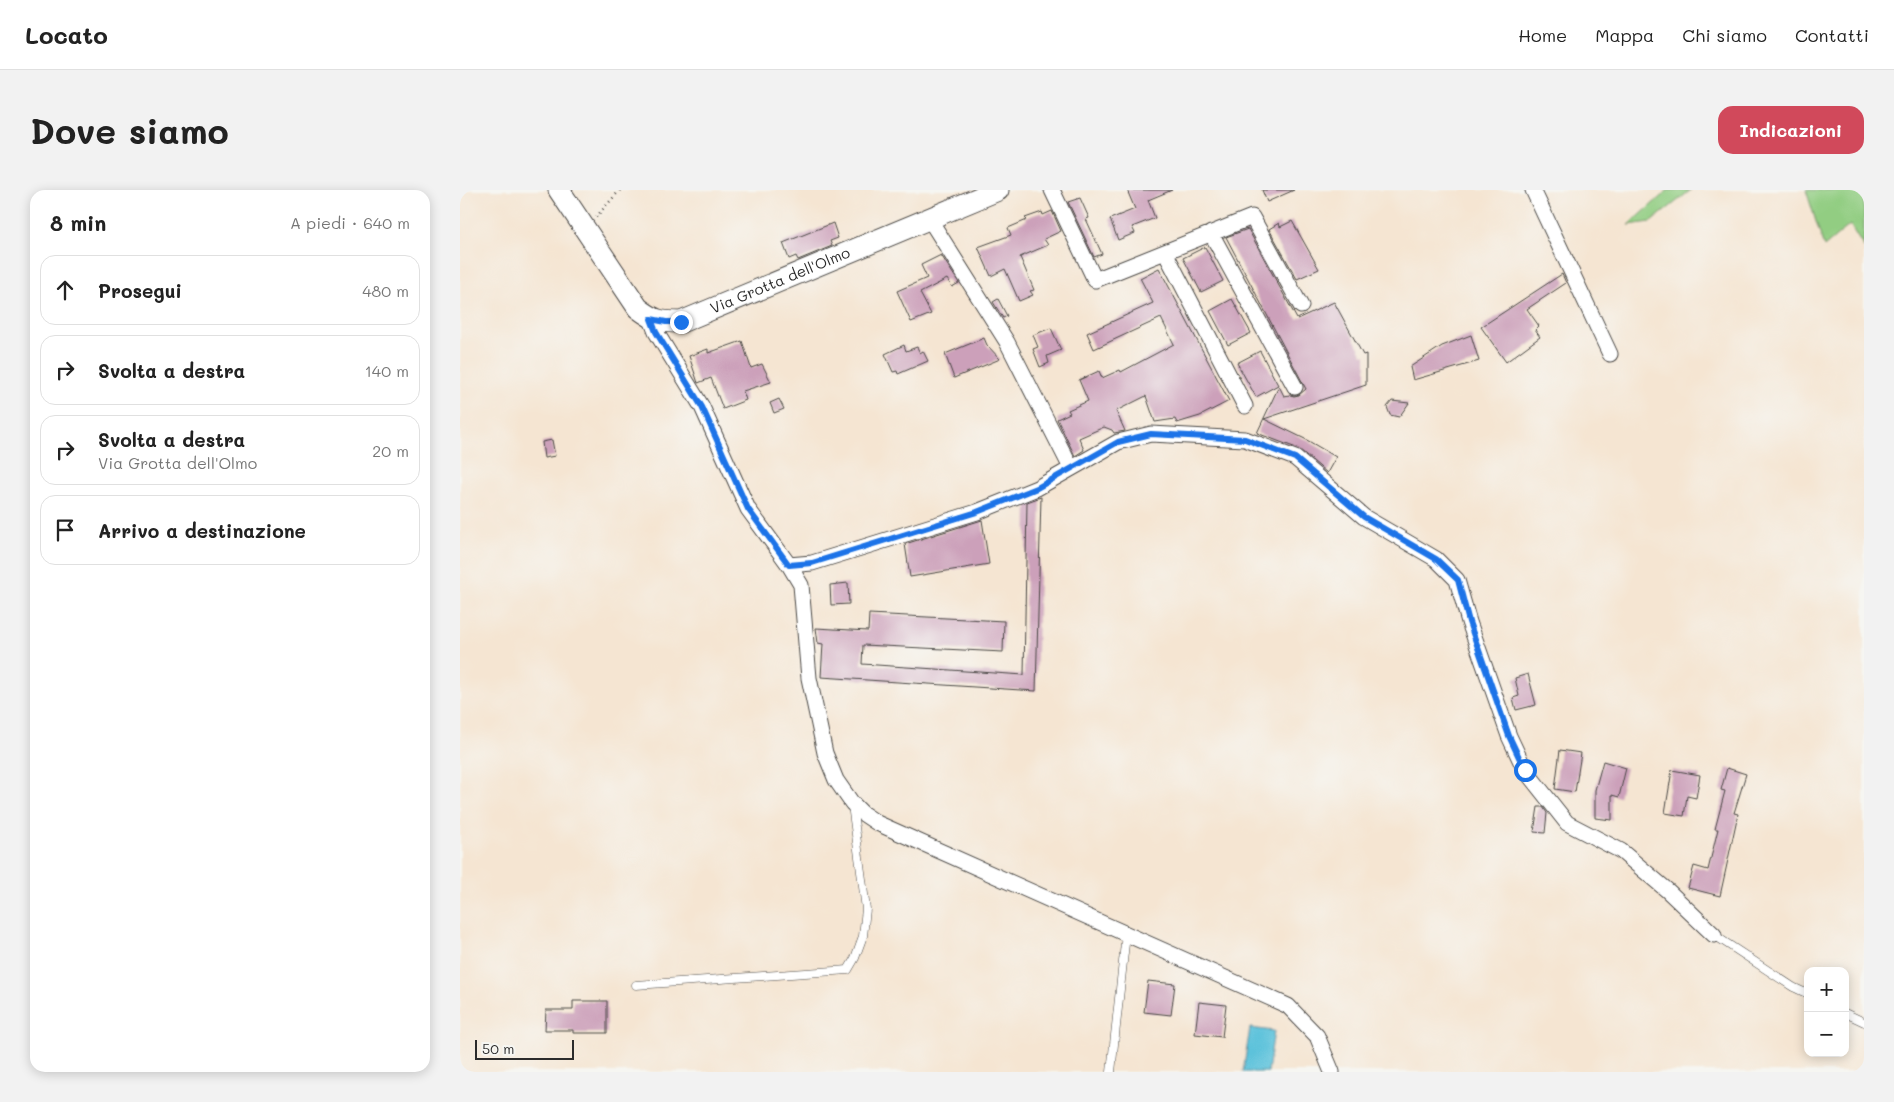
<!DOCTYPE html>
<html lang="it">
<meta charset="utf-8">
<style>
:root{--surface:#fff;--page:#f2f2f2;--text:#222;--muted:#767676;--line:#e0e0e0;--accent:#d1495b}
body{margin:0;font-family:Mali,sans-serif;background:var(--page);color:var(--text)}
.controls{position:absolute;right:15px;bottom:15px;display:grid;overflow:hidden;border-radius:10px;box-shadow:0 2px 12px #0003}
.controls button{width:45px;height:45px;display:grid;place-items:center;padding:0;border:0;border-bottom:1px solid var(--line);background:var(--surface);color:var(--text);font:25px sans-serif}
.scale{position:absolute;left:15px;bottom:12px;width:99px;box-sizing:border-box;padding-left:5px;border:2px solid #2b2b2b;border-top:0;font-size:14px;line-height:18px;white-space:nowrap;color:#2b2b2b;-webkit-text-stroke:4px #f6f6f2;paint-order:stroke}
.stop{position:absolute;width:15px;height:15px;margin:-11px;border:4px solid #1a73e8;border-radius:50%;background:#fff}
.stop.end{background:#1a73e8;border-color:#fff;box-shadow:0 1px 5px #0008}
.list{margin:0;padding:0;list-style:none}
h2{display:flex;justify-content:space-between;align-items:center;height:65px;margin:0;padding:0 20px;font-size:21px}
h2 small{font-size:16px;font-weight:400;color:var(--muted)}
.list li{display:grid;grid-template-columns:32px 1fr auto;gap:15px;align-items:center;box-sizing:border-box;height:70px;margin:0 10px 10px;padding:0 10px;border:1px solid var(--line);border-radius:15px}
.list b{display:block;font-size:19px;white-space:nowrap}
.list p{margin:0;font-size:16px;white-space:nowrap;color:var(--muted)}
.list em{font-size:16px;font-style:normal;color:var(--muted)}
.icon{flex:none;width:28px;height:28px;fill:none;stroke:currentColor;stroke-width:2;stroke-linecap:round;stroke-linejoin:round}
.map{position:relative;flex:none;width:1404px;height:882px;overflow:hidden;border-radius:15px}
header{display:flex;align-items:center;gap:30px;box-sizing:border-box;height:70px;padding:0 25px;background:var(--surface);border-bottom:1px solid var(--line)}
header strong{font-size:24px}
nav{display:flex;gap:28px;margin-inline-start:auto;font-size:18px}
.intro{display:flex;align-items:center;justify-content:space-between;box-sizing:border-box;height:120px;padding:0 30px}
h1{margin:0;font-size:35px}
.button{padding:12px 22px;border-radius:15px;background:var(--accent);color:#fff;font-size:18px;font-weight:700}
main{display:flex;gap:30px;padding:0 30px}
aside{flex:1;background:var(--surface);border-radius:15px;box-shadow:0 2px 12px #0003}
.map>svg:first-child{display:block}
</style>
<header>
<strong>Locato</strong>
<nav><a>Home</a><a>Mappa</a><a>Chi siamo</a><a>Contatti</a></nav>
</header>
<div class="intro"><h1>Dove siamo</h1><a class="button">Indicazioni</a></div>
<main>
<aside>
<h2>8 min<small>A piedi · 640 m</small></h2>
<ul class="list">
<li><svg class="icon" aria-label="ahead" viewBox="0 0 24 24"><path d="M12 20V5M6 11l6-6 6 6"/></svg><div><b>Prosegui</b></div><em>480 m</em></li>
<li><svg class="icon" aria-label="right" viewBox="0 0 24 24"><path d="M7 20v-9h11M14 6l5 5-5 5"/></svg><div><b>Svolta a destra</b></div><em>140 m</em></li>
<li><svg class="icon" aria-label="right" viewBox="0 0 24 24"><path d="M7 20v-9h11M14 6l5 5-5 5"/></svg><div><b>Svolta a destra</b><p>Via Grotta dell'Olmo</p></div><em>20 m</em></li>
<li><svg class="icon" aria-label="arrive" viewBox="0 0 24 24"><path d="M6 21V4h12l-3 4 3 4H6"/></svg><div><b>Arrivo a destinazione</b></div></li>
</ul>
</aside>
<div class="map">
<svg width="1404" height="882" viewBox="0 0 1404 882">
<rect width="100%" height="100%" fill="#f6f6f2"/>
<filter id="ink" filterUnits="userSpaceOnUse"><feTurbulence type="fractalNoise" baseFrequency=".02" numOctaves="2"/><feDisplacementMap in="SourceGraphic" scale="10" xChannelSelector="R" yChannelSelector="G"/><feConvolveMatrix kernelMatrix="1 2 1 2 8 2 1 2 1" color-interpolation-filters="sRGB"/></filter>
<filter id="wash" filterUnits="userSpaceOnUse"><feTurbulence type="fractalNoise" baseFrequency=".0096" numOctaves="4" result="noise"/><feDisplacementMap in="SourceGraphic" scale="20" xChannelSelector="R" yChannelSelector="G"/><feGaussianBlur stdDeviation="1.12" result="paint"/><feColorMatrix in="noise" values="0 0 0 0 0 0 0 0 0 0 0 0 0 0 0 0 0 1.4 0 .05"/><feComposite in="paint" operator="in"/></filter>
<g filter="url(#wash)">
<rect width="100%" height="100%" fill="#f5e5d2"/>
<path fill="#92cd82" stroke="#5e7c56" d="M1208 0H1231L1191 32 1169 35Z
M1346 0H1404V58L1390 35 1364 57Z"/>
<path fill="#5dc2db" stroke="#447683" d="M790 838 814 841 808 882H783Z"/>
<g id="blocks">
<path fill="#cca0ba" d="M667 0H712L688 10 695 28 672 37 675 43 658 50 650 29 675 19Z
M802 0H834L807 12Z
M620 8 629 28 626 29 642 64 634 67 608 12Z
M592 21 601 41 584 49 588 55 560 67 574 100 570 101 573 105 559 111 545 79 531 86 518 57 551 45 548 38 567 30 565 28 582 22 583 25Z
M832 31 859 79 837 89 809 39 819 33 820 37Z
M373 33 378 48 370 51 372 56 338 70 336 66 329 69 323 53Z
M788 39 837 129 874 112 903 165 906 164V195L804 229 845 249 876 267 867 283 839 259 797 243 819 196 824 206 830 205 834 206 839 205 846 199 766 47Z
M745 57 763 91 741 102 723 68Z
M481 65 499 93 492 97 487 89 460 103 471 124 451 132 437 101 467 88 461 75Z
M699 78 769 211 740 226 717 233 715 229 695 232 686 206 656 221 665 241 654 243 652 240 644 237 619 248 624 260 615 266 597 229 610 223 608 220 628 211 619 190 639 181 642 188 660 180 661 182 714 154 701 128 634 159 627 143 693 113 680 88Z
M1102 84 1106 93 1067 119 1079 136 1075 140 1080 147 1046 172 1021 137Z
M538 109 547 126 543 128 533 112Z
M772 109 791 143 768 155 750 121Z
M591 138 601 160 587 166 589 173 580 177 573 159 578 157 573 145Z
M1011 145 1019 171 953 190 950 177 982 156Z
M524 148 527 155 540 169 494 188 485 164Z
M282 151 291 178 302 174 311 192 283 201 286 210 263 219 251 188 238 193 229 166 248 159V163Z
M444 155 446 161 457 157 460 163 463 161 468 171 438 184 437 181 433 182 425 164Z
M800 161 818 195 796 207 777 173Z
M319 209 324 219 314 223 310 213Z
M932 211 949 213 939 227 930 225 927 217Z
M92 250 95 266 84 268 82 252Z
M581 307 576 501 361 487 363 454 358 453 356 438 408 441 409 424 544 431 543 462 403 455 402 474 564 485 567 312Z
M522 330 529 374 450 387 445 354Z
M388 393 389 414 371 415 370 395Z
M1068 484 1076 515 1056 520 1053 508 1059 506 1055 488Z
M1100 560 1121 563 1115 602 1095 599Z
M1143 571 1166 578 1159 607 1152 605V630L1135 628V600Z
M1267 578 1286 584 1274 623 1278 624 1260 706 1228 698 1234 676 1248 680 1258 639H1255L1265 601 1261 600Z
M1212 580 1240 585 1236 608 1227 606 1224 626 1205 623Z
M1078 617H1083L1087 623 1085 643 1074 642Z
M688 791 715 794 711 825 684 822Z
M113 811H147V843H113V840H85L86 820H113Z
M739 812 766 815 762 847 735 844Z"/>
</g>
</g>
<g filter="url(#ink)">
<use href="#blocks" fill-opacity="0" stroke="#494744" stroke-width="1"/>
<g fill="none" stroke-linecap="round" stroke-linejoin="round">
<defs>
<path id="lane" d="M1254 745 1333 797 1348 804
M176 795 388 780 395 768 403 746 406 719 392 615
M1385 823 1404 832
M651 882 666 744"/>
<path id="street" d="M592 0 635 90 792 27 841 116
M1073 0 1150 164
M470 30 547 152 611 278
M751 43 835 197
M705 62 785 216
M191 129 196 142 242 217 288 319 329 375 341 395 349 488 365 563 376 590 392 613 402 623 417 633 828 816 857 846 872 882
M329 375 352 373 517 322 577 298 658 252 691 244 785 249 835 268 904 327 976 369 997 390 1009 432 1049 546 1065 580 1107 633 1161 661 1208 701 1254 745"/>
<g id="secondary">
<path id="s1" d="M99 0 178 118C195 131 200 132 221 132L538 0"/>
</g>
</defs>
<use href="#lane" stroke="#494744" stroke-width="9"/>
<use href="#street" stroke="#494744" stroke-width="17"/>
<use href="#secondary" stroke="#494744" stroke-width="23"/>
<path stroke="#494744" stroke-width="2.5" stroke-dasharray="1 4" stroke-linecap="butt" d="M136 27 160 0"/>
<use href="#lane" stroke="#fff" stroke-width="8"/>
<use href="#street" stroke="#fff" stroke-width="15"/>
<use href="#secondary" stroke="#fff" stroke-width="21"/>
</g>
</g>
<g fill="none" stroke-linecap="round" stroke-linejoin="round" filter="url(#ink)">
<path stroke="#1a73e8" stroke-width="6" d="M221 132H206L191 129 196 142 242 217 288 319 329 375 352 373 517 322 577 298 658 252 691 244 785 249 835 268 904 327 976 369 998 390 1009 432 1049 546 1065 580"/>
</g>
<g text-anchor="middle" stroke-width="5" stroke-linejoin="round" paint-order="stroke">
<g font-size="15" fill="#2b2b2b" stroke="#f6f6f2">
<text dy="5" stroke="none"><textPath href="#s1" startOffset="296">Via Grotta dell'Olmo</textPath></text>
</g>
</g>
</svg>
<div class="controls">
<button>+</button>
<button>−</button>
</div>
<div class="scale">50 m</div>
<div class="stop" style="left:1065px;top:580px"></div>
<div class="stop end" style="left:221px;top:132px"></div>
</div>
</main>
